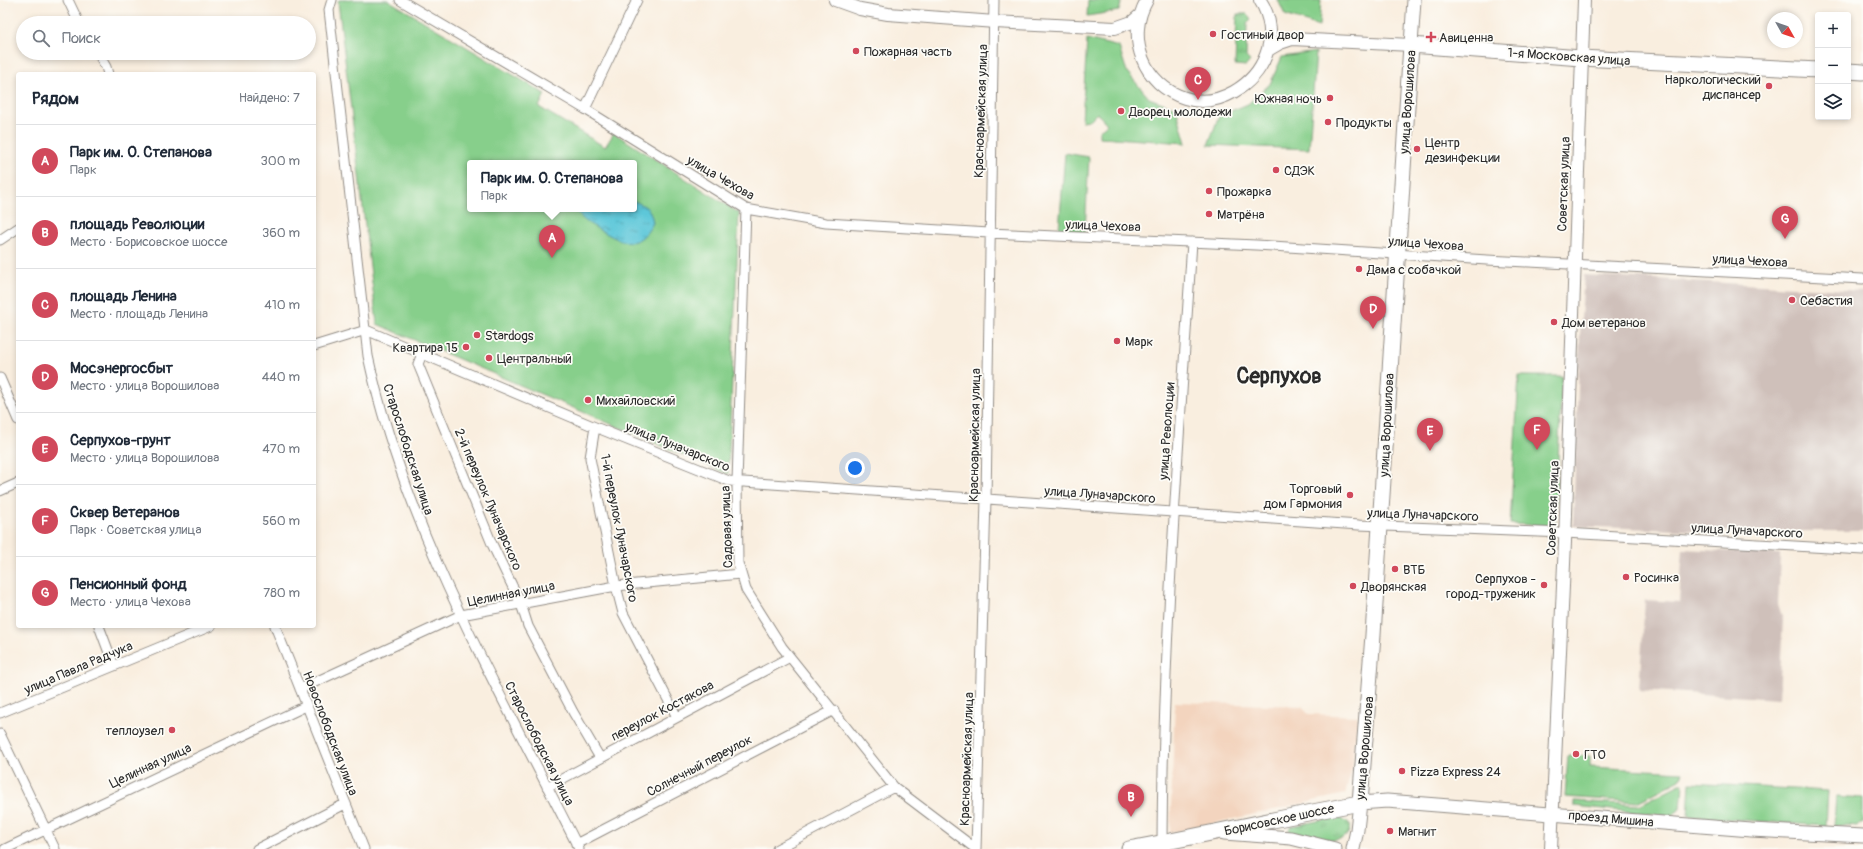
<!DOCTYPE html>
<html lang="ru">
<meta charset="utf-8">
<style>
:root{--surface:#fff;--page:#f2f2f3;--text:#1f2937;--muted:#747a83;--line:#e0e1e3;--accent:#d1495b}
body{margin:0;font-family:Pangolin,sans-serif;background:var(--page);color:var(--text)}
.controls{position:absolute;right:12px;top:12px;display:grid;overflow:hidden;border-radius:4px;box-shadow:0 2px 6px #0003}
.controls button{width:36px;height:36px;display:grid;place-items:center;padding:0;border:0;border-bottom:1px solid var(--line);background:var(--surface);color:var(--text);font:20px sans-serif}
.compass{position:absolute;left:1767px;top:12px;width:36px;height:36px;border-radius:50%;background:var(--surface);box-shadow:0 2px 6px #0003;rotate:130deg}
.you{position:absolute;left:855px;top:468px;width:14px;height:14px;margin:-10px;border:3px solid #fff;border-radius:50%;background:#1a73e8;box-shadow:0 0 0 6px #1a73e833}
.badge{display:grid;place-items:center;width:26px;height:26px;border-radius:50%;background:var(--accent);color:#fff;font-size:13px;font-weight:700}
.pin{position:absolute;translate:-50% -33px;filter:drop-shadow(0 1px 2px #0008)}
.pin::after{content:'';position:absolute;top:21px;width:14px;height:12px;background:inherit;clip-path:polygon(0 0,100% 0,50% 100%)}
.popup{position:absolute;left:467px;top:160px;width:170px;height:52px;box-sizing:border-box;display:grid;place-content:center;border-radius:4px;background:var(--surface);filter:drop-shadow(0 1px 3px #0005);font-size:13px;white-space:nowrap;color:var(--muted)}
.popup b{font-size:15px;color:var(--text)}
.popup::after{content:'';position:absolute;left:50%;top:100%;margin-left:-8px;border:8px solid transparent;border-top-color:var(--surface)}
.list{margin:0;padding:0;list-style:none}
h2{display:flex;justify-content:space-between;align-items:center;height:52px;margin:0;padding:0 16px;font-size:17px}
h2 small{font-size:13px;font-weight:400;color:var(--muted)}
.list li{display:grid;grid-template-columns:26px 1fr auto;gap:12px;align-items:center;box-sizing:border-box;height:72px;padding:0 16px;border-top:1px solid var(--line)}
.list b{display:block;font-size:15px;white-space:nowrap}
.list p{margin:0;font-size:13px;white-space:nowrap;color:var(--muted)}
.list em{font-size:13px;font-style:normal;color:var(--muted)}
.icon{flex:none;width:22px;height:22px;fill:none;stroke:currentColor;stroke-width:2;stroke-linecap:round;stroke-linejoin:round}
.map{position:relative;flex:none;width:1863px;height:849px;overflow:hidden}
.search{position:absolute;background:var(--surface);box-shadow:0 2px 6px #0003;left:16px;top:16px;width:300px;height:44px;display:flex;align-items:center;gap:10px;box-sizing:border-box;padding:0 14px;border-radius:22px;color:var(--muted);font-size:15px}
.panel{position:absolute;background:var(--surface);box-shadow:0 2px 6px #0003;left:16px;top:72px;width:300px;height:556px;border-radius:4px}
.map>svg:first-child{display:block}
</style>
<div class="map">
<svg width="1863" height="849" viewBox="0 0 1863 849">
<defs>
<pattern id="grass-tufts" width="24" height="20" patternUnits="userSpaceOnUse"><rect width="24" height="20" fill="#87cf8b"/><path d="M3 7l-1-3M5 7V3M7 7l1-3M15 17l-1-3M17 17v-4M19 17l1-3" fill="none" stroke="#6fa872"/></pattern>
<pattern id="water-ripples" width="26" height="14" patternUnits="userSpaceOnUse"><rect width="26" height="14" fill="#5dc7d9"/><path d="M2 4q2-2 4 0t4 0M15 11q2-2 4 0t4 0" fill="none" stroke="#4da2b0"/></pattern>
</defs>
<rect width="100%" height="100%" fill="#fdfcf7"/>
<filter id="ink" filterUnits="userSpaceOnUse"><feTurbulence type="fractalNoise" baseFrequency=".025" numOctaves="2"/><feDisplacementMap in="SourceGraphic" scale="8" xChannelSelector="R" yChannelSelector="G"/><feConvolveMatrix kernelMatrix="1 2 1 2 8 2 1 2 1" color-interpolation-filters="sRGB"/></filter>
<filter id="wash" filterUnits="userSpaceOnUse"><feTurbulence type="fractalNoise" baseFrequency=".012" numOctaves="4" result="noise"/><feDisplacementMap in="SourceGraphic" scale="16" xChannelSelector="R" yChannelSelector="G"/><feGaussianBlur stdDeviation="0.9" result="paint"/><feColorMatrix in="noise" values="0 0 0 0 0 0 0 0 0 0 0 0 0 0 0 0 0 1.4 0 .05"/><feComposite in="paint" operator="in"/></filter>
<g filter="url(#wash)">
<rect width="100%" height="100%" fill="#f9eedf"/>
<path fill="#f3d4be" d="M1175 702 1302 706 1308 714 1358 716 1353 766 1345 794 1170 833Z"/>
<path fill="#cfc0ba" d="M1584 275 1863 291V531H1703L1573 526 1580 333Z
M1683 549 1780 554 1778 604 1783 619 1779 699 1639 690 1645 600 1679 602Z"/>
<path fill="url(#grass-tufts)" stroke="#597d5b" d="M1237 14H1247L1251 19 1247 23 1246 57 1250 61 1246 66 1235 65Z
M1333 818 1342 819 1349 824C1354 849 1310 838 1296 837L1291 835 1289 830 1292 826Z"/>
<path fill="#87cf8b" stroke="#597d5b" fill-rule="evenodd" d="M339 0H388L545 94 539 107 605 147 614 133 739 213 728 474 377 324 338 2ZM470 163H634V209H470Z
M1088 0H1122L1119 11 1087 16Z
M1278 0H1321L1319 26 1285 15Z
M1087 39 1119 47 1127 72 1149 98 1176 108 1186 143 1099 137V131L1107 124 1097 113 1090 120 1082 121Z
M1316 52 1309 149 1208 145 1219 116 1248 104 1270 84 1282 57Z
M1065 153 1089 157 1085 232 1059 229Z
M1519 376H1562L1555 526 1510 524Z
M1568 755 1590 756V767L1683 772 1680 780 1637 802 1565 797Z
M1690 783 1828 791 1826 826 1688 816Z
M1680 784H1683L1681 809 1670 816 1574 806V801L1639 805Z
M1836 796 1863 798V823H1860L1857 827 1834 825Z"/>
<path fill="url(#water-ripples)" stroke="#447982" d="M634 201C647 207 651 208 653 223 637 252 622 242 600 230 590 224 582 221 576 210L634 209Z"/>
</g>
<g filter="url(#ink)">
<g fill="none" stroke-linecap="round" stroke-linejoin="round">
<defs>
<path id="minor" d="M68 0 79 23
M332 0 329 10 368 356C406 532 499 689 579 849
M400 0 585 109 746 209 826 223 989 233 1256 245 1487 260 1863 279
M98 53 106 67 108 74
M585 109 637 0
M746 209 737 482 738 563 746 590 782 647 894 787 976 849
M0 240 18 228
M314 346 366 330 595 427 729 481 1359 525 1565 533 1863 550
M422 354 418 364 492 544 521 604 528 626 573 712 600 758
M0 378 18 420
M595 427 590 458 616 586 623 613 677 717
M0 491 18 483
M99 626 114 666
M275 626 364 849
M300 689 461 615 616 586 740 574
M0 713 211 626
M0 734 55 849
M547 787 790 657
M1162 843C1163 643 1179 442 1192 242
M576 844 834 710
M5 849 306 706
M257 849 345 804
M777 849 894 787
M976 849 986 500 994 0"/>
<path id="tertiary" d="M835 0 860 9 888 14 995 22 1115 28 1132 22 1139 16
M1147 0C1125 38 1144 85 1185 98 1218 109 1255 85 1266 55 1273 37 1271 17 1260 0
M1268 50 1280 43 1292 39 1411 45
M1551 849 1565 542 1584 0"/>
<path id="secondary" d="M1411 45 1414 0
M1224 833 1291 838 1335 849
M1353 849 1357 830 1360 803 1387 801 1751 830 1863 836"/>
<path id="primary" d="M1848 71 1863 72
M1129 849C1206 835 1282 817 1360 803L1373 635 1411 45 1581 58 1818 70"/>
</defs>
<use href="#minor" stroke="#928c85" stroke-width="11"/>
<use href="#tertiary" stroke="#928c85" stroke-width="14"/>
<use href="#secondary" stroke="#928c85" stroke-width="15"/>
<use href="#primary" stroke="#928c85" stroke-width="17"/>
<use href="#minor" stroke="#fff" stroke-width="9"/>
<use href="#tertiary" stroke="#fff" stroke-width="12"/>
<use href="#secondary" stroke="#fff" stroke-width="13"/>
<use href="#primary" stroke="#fff" stroke-width="15"/>
</g>
</g>
<g fill="#d1495b" stroke="#fdfcf7" stroke-width="1.5">
<circle cx="1213" cy="34" r="4"/>
<path d="M1429 31h4v4h4v4h-4v4h-4v-4h-4v-4h4z"/>
<circle cx="856" cy="51" r="4"/>
<circle cx="1769" cy="86" r="4"/>
<circle cx="1330" cy="98" r="4"/>
<circle cx="1121" cy="111" r="4"/>
<circle cx="1328" cy="122" r="4"/>
<circle cx="1417" cy="149" r="4"/>
<circle cx="1276" cy="170" r="4"/>
<circle cx="1209" cy="191" r="4"/>
<circle cx="1209" cy="214" r="4"/>
<circle cx="1359" cy="269" r="4"/>
<circle cx="1792" cy="300" r="4"/>
<circle cx="1554" cy="322" r="4"/>
<circle cx="477" cy="335" r="4"/>
<circle cx="1117" cy="341" r="4"/>
<circle cx="466" cy="347" r="4"/>
<circle cx="489" cy="358" r="4"/>
<circle cx="588" cy="400" r="4"/>
<circle cx="1350" cy="495" r="4"/>
<circle cx="1395" cy="569" r="4"/>
<circle cx="1626" cy="577" r="4"/>
<circle cx="1544" cy="585" r="4"/>
<circle cx="1353" cy="586" r="4"/>
<circle cx="172" cy="730" r="4"/>
<circle cx="1576" cy="754" r="4"/>
<circle cx="1402" cy="771" r="4"/>
<circle cx="1390" cy="831" r="4"/>
</g>
<g text-anchor="middle" stroke-width="3.5" stroke-linejoin="round" paint-order="stroke">
<g font-size="13" fill="#2b2b2b" stroke="#fdfcf7" text-anchor="start">
<text x="1221" y="39">Гостиный двор</text>
<text x="1439" y="42">Авиценна</text>
<text x="864" y="56">Пожарная часть</text>
<text x="1761" y="84" text-anchor="end">Наркологический<tspan x="1761" dy="15">диспансер</tspan></text>
<text x="1322" y="103" text-anchor="end">Южная ночь</text>
<text x="1129" y="116">Дворец молодежи</text>
<text x="1336" y="127">Продукты</text>
<text x="1425" y="147">Центр<tspan x="1425" dy="15">дезинфекции</tspan></text>
<text x="1284" y="175">СДЭК</text>
<text x="1217" y="196">Прожарка</text>
<text x="1217" y="219">Матрёнa</text>
<text x="1367" y="274">Дама с собачкой</text>
<text x="1800" y="305">Себастия</text>
<text x="1562" y="327">Дом ветеранов</text>
<text x="485" y="340">Stardogs</text>
<text x="1125" y="346">Марк</text>
<text x="458" y="352" text-anchor="end">Квартира 15</text>
<text x="497" y="363">Центральный</text>
<text x="596" y="405">Михайловский</text>
<text x="1342" y="493" text-anchor="end">Торговый<tspan x="1342" dy="15">дом Гармония</tspan></text>
<text x="1403" y="574">ВТБ</text>
<text x="1634" y="582">Росинка</text>
<text x="1536" y="583" text-anchor="end">Серпухов -<tspan x="1536" dy="15">город-труженик</tspan></text>
<text x="1361" y="591">Дворянская</text>
<text x="164" y="735" text-anchor="end">теплоузел</text>
<text x="1584" y="759">ГТО</text>
<text x="1410" y="776">Pizza Express 24</text>
<text x="1398" y="836">Магнит</text>
</g>
<g font-size="13" fill="#2b2b2b" stroke="#fdfcf7">
<text transform="translate(1569 56) rotate(4)" y="5">1-я Московская улица</text>
<text transform="translate(1407 102) rotate(-86)" y="5">улица Ворошилова</text>
<text transform="translate(980 111) rotate(-88)" y="5">Красноармейская улица</text>
<text transform="translate(721 177) rotate(30)" y="5">улица Чехова</text>
<text transform="translate(1563 184) rotate(-88)" y="5">Советская улица</text>
<text transform="translate(1103 225) rotate(2)" y="5">улица Чехова</text>
<text transform="translate(1426 243) rotate(4)" y="5">улица Чехова</text>
<text transform="translate(1750 260) rotate(3)" y="5">улица Чехова</text>
<text transform="translate(1386 425) rotate(-87)" y="5">улица Ворошилова</text>
<text transform="translate(1166 431) rotate(-86)" y="5">улица Революции</text>
<text transform="translate(974 435) rotate(-89)" y="5">Красноармейская улица</text>
<text transform="translate(678 446) rotate(22)" y="5">улица Луначарского</text>
<text transform="translate(409 449) rotate(72)" y="5">Старослободская улица</text>
<text transform="translate(1100 494) rotate(4)" y="5">улица Луначарского</text>
<text transform="translate(489 499) rotate(67)" y="5">2-й переулок Луначарского</text>
<text transform="translate(1552 508) rotate(-88)" y="5">Советская улица</text>
<text transform="translate(1423 514) rotate(2)" y="5">улица Луначарского</text>
<text transform="translate(726 527) rotate(-92)" y="5">Садовая улица</text>
<text transform="translate(620 528) rotate(79)" y="5">1-й переулок Луначарского</text>
<text transform="translate(1747 530) rotate(3)" y="5">улица Луначарского</text>
<text transform="translate(511 593) rotate(-11)" y="5">Целинная улица</text>
<text transform="translate(78 667) rotate(-23)" y="5">улица Павла Радчука</text>
<text transform="translate(662 710) rotate(-28)" y="5">переулок Костякова</text>
<text transform="translate(331 733) rotate(69)" y="5">Новослободская улица</text>
<text transform="translate(540 743) rotate(63)" y="5">Старослободская улица</text>
<text transform="translate(1364 748) rotate(-85)" y="5">улица Ворошилова</text>
<text transform="translate(966 759) rotate(-88)" y="5">Красноармейская улица</text>
<text transform="translate(150 765) rotate(-25)" y="5">Целинная улица</text>
<text transform="translate(699 765) rotate(-28)" y="5">Солнечный переулок</text>
<text transform="translate(1611 818) rotate(5)" y="5">проезд Мишина</text>
<text transform="translate(1279 819) rotate(-12)" y="5">Борисовское шоссе</text>
</g>
<g font-size="21" font-weight="bold" fill="#2b2b2b" stroke="#fdfcf7">
<text x="1279" y="383">Серпухов</text>
</g>
</g>
</svg>
<div class="controls">
<button>+</button>
<button>−</button>
<button><svg class="icon" aria-label="layers" viewBox="0 0 24 24"><path d="M12 4l9 5-9 5-9-5zM3 14l9 5 9-5"/></svg></button>
</div>
<svg class="compass" viewBox="-18 -18 36 36"><path d="M0-13l5 13h-10z" fill="#e53935"/><path d="M0 13l5-13h-10z" fill="#747a83"/></svg>
<div class="you"></div>
<div class="pin badge" style="left:552px;top:258px">A</div>
<div class="popup"><b>Парк им. О. Степанова</b>Парк</div>
<div class="pin badge" style="left:1131px;top:817px">B</div>
<div class="pin badge" style="left:1198px;top:100px">C</div>
<div class="pin badge" style="left:1373px;top:329px">D</div>
<div class="pin badge" style="left:1430px;top:451px">E</div>
<div class="pin badge" style="left:1537px;top:450px">F</div>
<div class="pin badge" style="left:1785px;top:239px">G</div>
<div class="search"><svg class="icon" aria-label="search" viewBox="0 0 24 24"><circle cx="10" cy="10" r="6"/><path d="M15 15l6 6"/></svg>Поиск</div>
<section class="panel">
<h2>Рядом<small>Найдено: 7</small></h2>
<ul class="list">
<li><span class="badge">A</span><div><b>Парк им. О. Степанова</b><p>Парк</p></div><em>300 m</em></li>
<li><span class="badge">B</span><div><b>площадь Революции</b><p>Место · Борисовское шоссе</p></div><em>360 m</em></li>
<li><span class="badge">C</span><div><b>площадь Ленина</b><p>Место · площадь Ленина</p></div><em>410 m</em></li>
<li><span class="badge">D</span><div><b>Мосэнергосбыт</b><p>Место · улица Ворошилова</p></div><em>440 m</em></li>
<li><span class="badge">E</span><div><b>Серпухов-грунт</b><p>Место · улица Ворошилова</p></div><em>470 m</em></li>
<li><span class="badge">F</span><div><b>Сквер Ветеранов</b><p>Парк · Советская улица</p></div><em>560 m</em></li>
<li><span class="badge">G</span><div><b>Пенсионный фонд</b><p>Место · улица Чехова</p></div><em>780 m</em></li>
</ul>
</section>
</div>
